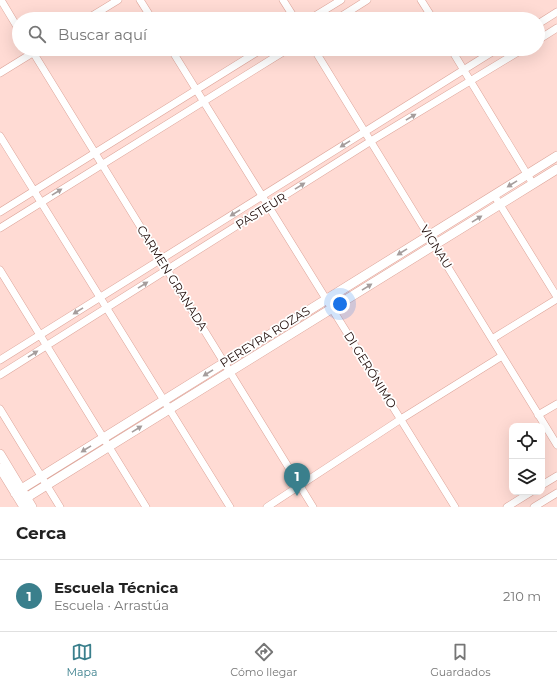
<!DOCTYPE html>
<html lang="es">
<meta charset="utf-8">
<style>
:root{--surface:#fff;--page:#f6f6f6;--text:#222;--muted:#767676;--line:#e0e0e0;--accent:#3a7f8c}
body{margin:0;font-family:Montserrat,sans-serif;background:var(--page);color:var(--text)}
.controls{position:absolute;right:12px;bottom:12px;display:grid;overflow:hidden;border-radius:8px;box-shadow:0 4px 16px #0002}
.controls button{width:36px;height:36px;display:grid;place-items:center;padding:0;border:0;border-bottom:1px solid var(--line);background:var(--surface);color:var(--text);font:20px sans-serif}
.you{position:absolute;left:340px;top:304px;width:14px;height:14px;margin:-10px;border:3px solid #fff;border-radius:50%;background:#1a73e8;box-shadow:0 0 0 6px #1a73e833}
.badge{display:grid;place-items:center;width:26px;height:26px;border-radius:50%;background:var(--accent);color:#fff;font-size:13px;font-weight:700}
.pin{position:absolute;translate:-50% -33px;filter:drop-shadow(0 1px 2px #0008)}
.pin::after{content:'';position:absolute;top:21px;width:14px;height:12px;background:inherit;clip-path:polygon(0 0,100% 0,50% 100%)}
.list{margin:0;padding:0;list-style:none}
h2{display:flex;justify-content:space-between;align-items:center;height:52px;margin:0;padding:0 16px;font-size:17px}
h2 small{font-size:13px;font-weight:400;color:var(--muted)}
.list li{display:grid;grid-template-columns:26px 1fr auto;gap:12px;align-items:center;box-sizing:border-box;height:72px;padding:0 16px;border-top:1px solid var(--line)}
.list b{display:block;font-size:15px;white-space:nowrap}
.list p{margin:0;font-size:13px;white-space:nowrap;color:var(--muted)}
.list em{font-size:13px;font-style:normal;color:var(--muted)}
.icon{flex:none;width:22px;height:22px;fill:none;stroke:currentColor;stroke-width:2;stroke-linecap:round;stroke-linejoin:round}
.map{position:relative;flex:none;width:557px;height:507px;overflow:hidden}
.search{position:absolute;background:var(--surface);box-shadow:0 4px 16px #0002;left:12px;right:12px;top:12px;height:44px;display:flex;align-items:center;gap:10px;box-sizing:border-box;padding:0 14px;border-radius:22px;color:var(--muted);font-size:15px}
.sheet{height:124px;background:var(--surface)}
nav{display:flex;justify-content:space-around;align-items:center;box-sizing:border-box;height:56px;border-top:1px solid var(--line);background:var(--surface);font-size:11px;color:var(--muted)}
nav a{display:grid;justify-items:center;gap:2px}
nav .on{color:var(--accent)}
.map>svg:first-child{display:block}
</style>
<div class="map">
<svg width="557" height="507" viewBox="0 0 557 507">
<rect width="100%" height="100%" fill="#ffdbd4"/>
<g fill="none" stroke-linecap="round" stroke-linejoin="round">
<defs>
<path id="minor" d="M1 0 19 30
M140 0 152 19
M283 0 295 19
M421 0 433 19
M87 19 118 0
M310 19 341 0
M337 19 367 0
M538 24 557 12
M538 40 557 28
M31 49 313 507
M171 49 455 507
M314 49 557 445
M451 49 533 184
M0 73 39 49
M0 136 230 507
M494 195 557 297
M0 212 262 49
M0 228 288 49
M0 270 146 507
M492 339 557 299
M0 360 497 49
M0 375 371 141 523 49
M0 409 60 507
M538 415 557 404
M542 485 557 476
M267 507 401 419 502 356
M507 507 531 492
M534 507 557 493"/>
<path id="tertiary" d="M0 454 32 507
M0 468 24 507
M15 493 557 156
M21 501 557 169"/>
</defs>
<use href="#minor" stroke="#dda59a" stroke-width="8"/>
<use href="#tertiary" stroke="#dda59a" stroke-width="10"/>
<use href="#minor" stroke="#fff" stroke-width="7"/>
<use href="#tertiary" stroke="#fff" stroke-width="9"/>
</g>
<defs><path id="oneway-solid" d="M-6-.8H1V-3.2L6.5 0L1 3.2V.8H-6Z"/></defs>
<g fill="#a59d9c">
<use href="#oneway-solid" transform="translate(411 117) rotate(-31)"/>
<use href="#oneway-solid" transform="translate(345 144) rotate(148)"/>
<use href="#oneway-solid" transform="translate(512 184) rotate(148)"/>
<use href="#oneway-solid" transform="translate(300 186) rotate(-32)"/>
<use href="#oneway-solid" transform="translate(57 192) rotate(-32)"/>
<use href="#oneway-solid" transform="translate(235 213) rotate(148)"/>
<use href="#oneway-solid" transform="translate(477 219) rotate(-32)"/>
<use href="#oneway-solid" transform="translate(402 252) rotate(148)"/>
<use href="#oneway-solid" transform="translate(143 285) rotate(-32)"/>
<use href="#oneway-solid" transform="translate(367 287) rotate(-32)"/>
<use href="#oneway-solid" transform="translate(78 311) rotate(148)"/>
<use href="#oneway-solid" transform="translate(33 354) rotate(-32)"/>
<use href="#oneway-solid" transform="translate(208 373) rotate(148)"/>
<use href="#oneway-solid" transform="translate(137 429) rotate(-32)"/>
<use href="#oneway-solid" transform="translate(86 449) rotate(148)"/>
</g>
<g text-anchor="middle" stroke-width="3.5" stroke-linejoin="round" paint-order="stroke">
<g font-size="12" fill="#1e0a07" stroke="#fff">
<text transform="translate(261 211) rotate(-32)" y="4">PASTEUR</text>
<text transform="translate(436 247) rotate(58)" y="4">VIGNAU</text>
<text transform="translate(172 278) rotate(58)" y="4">CARMEN GRANADA</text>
<text transform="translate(265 337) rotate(-32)" y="4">PEREYRA ROZAS</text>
<text transform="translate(370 370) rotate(58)" y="4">DI GERÓNIMO</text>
</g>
</g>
</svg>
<div class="controls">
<button><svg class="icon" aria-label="locate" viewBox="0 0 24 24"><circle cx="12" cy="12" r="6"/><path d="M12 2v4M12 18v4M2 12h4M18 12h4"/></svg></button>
<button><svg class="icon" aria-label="layers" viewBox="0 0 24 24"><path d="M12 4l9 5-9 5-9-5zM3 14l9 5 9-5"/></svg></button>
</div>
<div class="you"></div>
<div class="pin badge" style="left:297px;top:496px">1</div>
<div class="search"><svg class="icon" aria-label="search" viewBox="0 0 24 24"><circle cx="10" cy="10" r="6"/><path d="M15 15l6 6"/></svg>Buscar aquí</div>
</div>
<section class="sheet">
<h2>Cerca<small></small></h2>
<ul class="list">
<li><span class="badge">1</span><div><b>Escuela Técnica</b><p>Escuela · Arrastúa</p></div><em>210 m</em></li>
</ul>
</section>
<nav>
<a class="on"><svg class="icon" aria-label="map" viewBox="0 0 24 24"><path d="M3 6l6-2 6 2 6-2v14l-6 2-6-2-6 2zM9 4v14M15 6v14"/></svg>Mapa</a>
<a><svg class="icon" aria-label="directions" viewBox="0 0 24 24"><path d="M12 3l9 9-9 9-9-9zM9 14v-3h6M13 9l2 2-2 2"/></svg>Cómo llegar</a>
<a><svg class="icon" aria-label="saved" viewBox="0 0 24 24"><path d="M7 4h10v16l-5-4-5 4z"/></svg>Guardados</a>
</nav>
